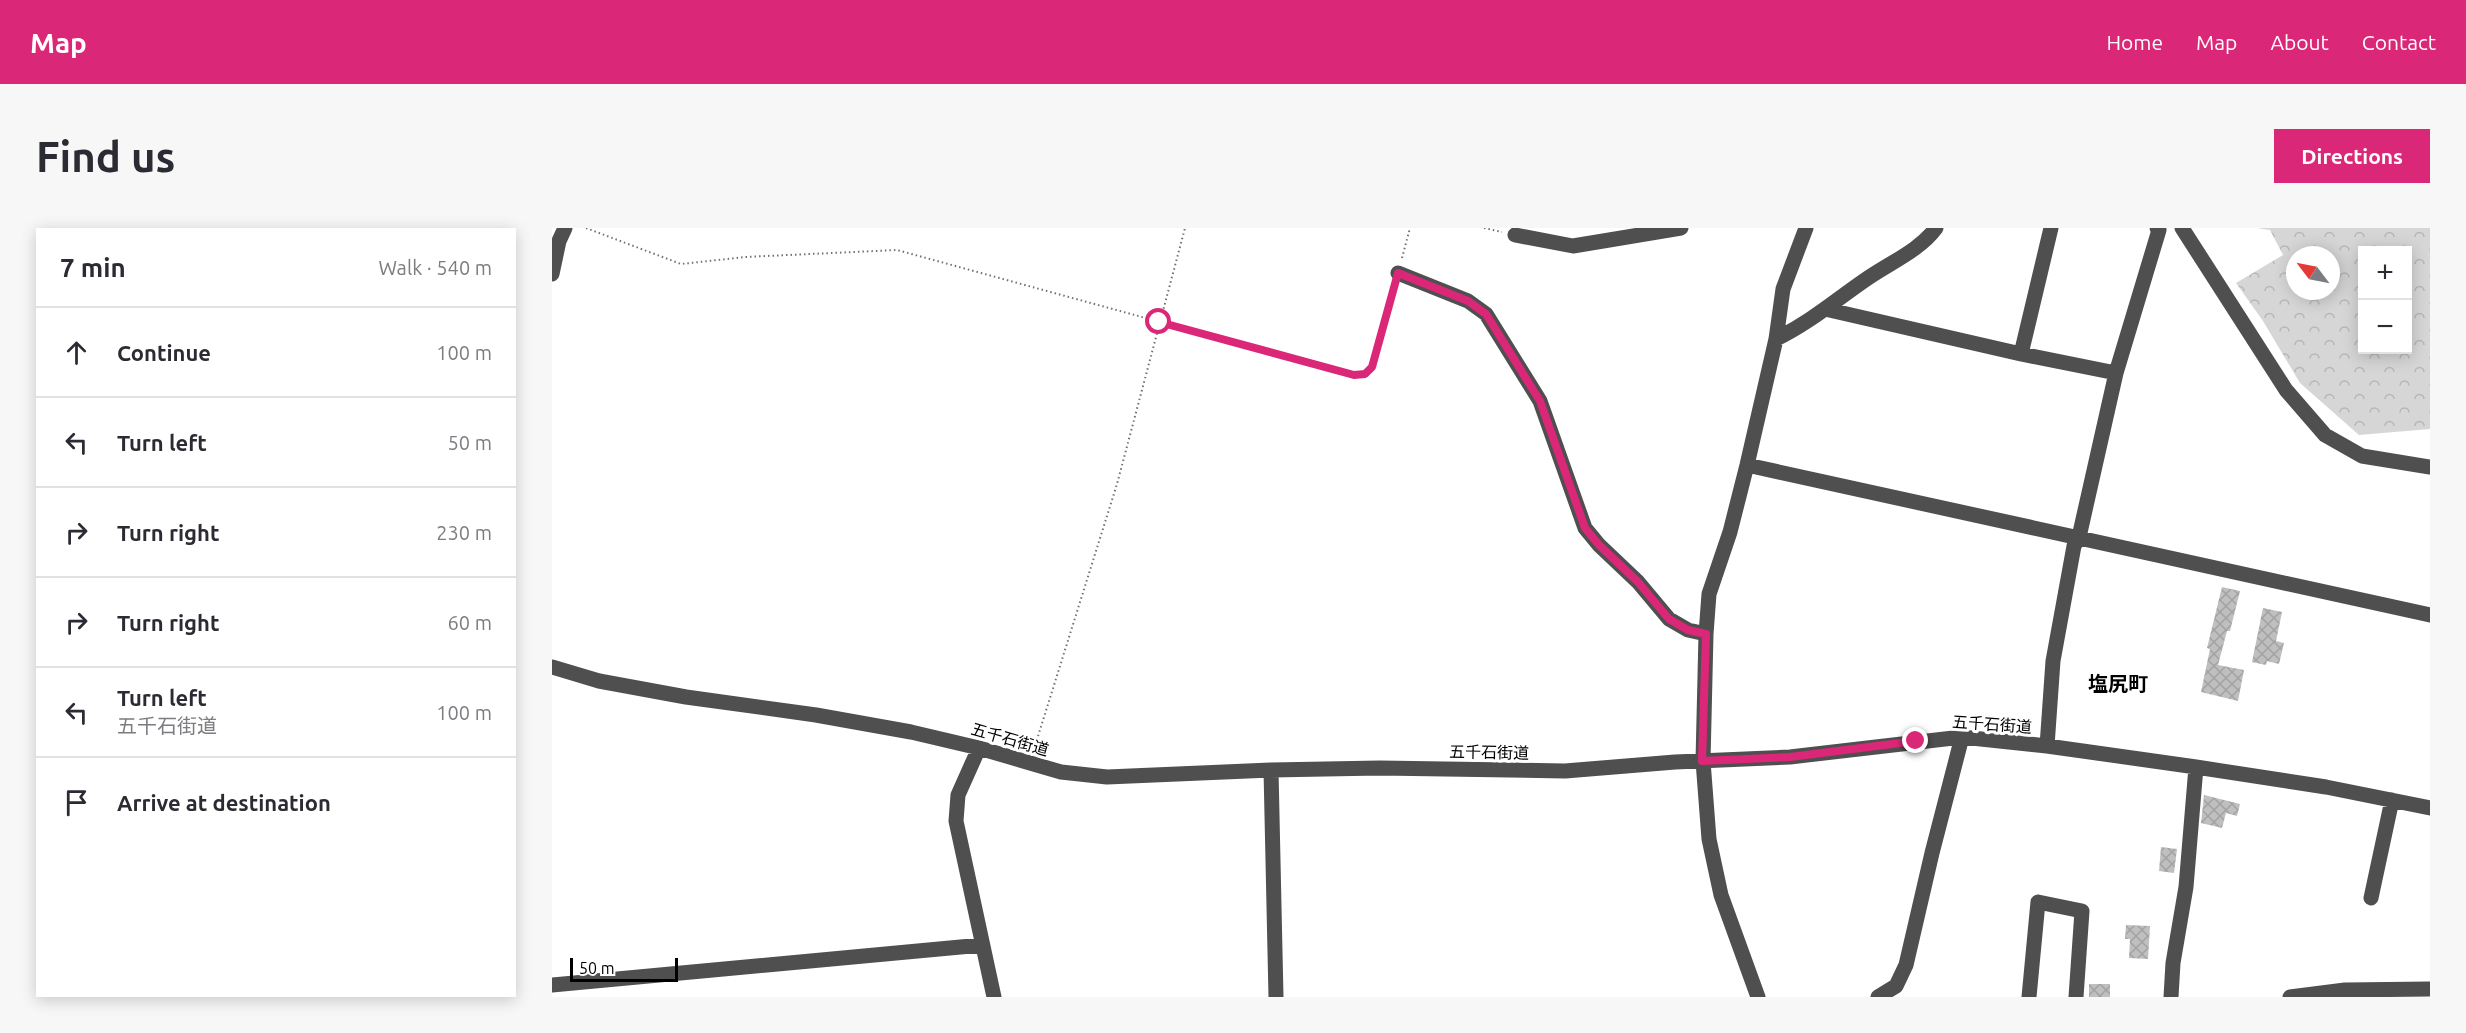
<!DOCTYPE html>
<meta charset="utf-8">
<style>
:root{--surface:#fff;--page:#f7f7f7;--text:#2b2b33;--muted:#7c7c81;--line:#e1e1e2;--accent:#db2777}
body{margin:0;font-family:Ubuntu,"Noto Sans JP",sans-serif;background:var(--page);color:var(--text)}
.controls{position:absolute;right:18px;top:18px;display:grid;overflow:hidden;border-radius:0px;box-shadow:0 3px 15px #0003}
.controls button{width:54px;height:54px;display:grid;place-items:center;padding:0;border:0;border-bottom:2px solid var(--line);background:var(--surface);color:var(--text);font:30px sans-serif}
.compass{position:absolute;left:1734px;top:18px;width:54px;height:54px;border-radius:50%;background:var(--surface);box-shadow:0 3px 15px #0003;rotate:302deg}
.scale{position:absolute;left:18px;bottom:15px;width:108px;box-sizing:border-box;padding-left:6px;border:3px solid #000;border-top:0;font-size:16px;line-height:21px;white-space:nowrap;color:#000;-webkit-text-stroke:4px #fff;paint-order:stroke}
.stop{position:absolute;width:18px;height:18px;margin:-14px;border:4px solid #db2777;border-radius:50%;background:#fff}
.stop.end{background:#db2777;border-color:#fff;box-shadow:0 2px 6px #0008}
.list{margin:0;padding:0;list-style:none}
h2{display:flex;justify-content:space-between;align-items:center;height:78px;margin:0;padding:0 24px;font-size:26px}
h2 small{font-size:20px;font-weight:400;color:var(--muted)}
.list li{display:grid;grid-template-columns:39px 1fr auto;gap:18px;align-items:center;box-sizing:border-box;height:90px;padding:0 24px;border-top:2px solid var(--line)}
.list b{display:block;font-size:22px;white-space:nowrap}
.list p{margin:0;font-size:20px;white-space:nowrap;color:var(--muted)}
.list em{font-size:20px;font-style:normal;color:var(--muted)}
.icon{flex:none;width:33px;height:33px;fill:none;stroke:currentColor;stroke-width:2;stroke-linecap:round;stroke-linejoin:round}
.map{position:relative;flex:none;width:1878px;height:769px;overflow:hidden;border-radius:0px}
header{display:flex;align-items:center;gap:36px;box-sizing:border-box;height:84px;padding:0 30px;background:var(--accent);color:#fff}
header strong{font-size:28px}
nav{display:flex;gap:33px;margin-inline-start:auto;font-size:21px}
.intro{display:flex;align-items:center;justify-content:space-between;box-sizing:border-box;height:144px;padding:0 36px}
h1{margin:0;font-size:42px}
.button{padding:15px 27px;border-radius:0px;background:var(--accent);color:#fff;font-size:21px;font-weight:700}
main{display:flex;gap:36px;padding:0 36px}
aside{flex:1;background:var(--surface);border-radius:0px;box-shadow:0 3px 15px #0003}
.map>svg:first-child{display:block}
</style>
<header>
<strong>Map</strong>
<nav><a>Home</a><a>Map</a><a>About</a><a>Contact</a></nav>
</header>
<div class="intro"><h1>Find us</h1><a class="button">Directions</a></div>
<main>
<aside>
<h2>7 min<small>Walk · 540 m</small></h2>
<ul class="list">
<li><svg class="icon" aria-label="ahead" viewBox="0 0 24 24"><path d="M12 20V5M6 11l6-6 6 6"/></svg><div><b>Continue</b></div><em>100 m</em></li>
<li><svg class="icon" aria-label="left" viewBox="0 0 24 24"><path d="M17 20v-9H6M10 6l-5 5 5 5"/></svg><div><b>Turn left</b></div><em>50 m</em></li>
<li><svg class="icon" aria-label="right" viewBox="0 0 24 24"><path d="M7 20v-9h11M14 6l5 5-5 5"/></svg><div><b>Turn right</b></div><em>230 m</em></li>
<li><svg class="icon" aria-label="right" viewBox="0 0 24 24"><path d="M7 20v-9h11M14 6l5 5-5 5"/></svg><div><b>Turn right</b></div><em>60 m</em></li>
<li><svg class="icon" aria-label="left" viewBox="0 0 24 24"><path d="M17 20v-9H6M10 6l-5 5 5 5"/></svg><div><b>Turn left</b><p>五千石街道</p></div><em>100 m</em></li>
<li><svg class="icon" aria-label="arrive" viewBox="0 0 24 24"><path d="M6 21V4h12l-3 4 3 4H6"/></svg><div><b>Arrive at destination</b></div></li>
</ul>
</aside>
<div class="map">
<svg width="1878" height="769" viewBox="0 0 1878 769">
<defs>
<pattern id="forest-crowns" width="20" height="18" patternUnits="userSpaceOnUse" patternTransform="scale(1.5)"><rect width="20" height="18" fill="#d6d6d6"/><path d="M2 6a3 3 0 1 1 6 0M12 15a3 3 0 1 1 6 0" fill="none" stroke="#b6b6b6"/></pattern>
<pattern id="building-cross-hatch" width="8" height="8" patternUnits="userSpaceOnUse" patternTransform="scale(1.5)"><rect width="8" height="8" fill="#bfbfbf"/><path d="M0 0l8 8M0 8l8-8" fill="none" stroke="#a2a2a2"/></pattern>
</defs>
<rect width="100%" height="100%" fill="#fff"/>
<path fill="url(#forest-crowns)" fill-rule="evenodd" d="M1705 0H1878V201L1807 207 1748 155 1711 93 1684 55 1731 27 1718 2ZM1810 22H1856V122H1810ZM1743 27H1779V63H1743Z"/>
<path fill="url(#building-cross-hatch)" d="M1670 359 1688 363 1678 403H1675L1666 437 1692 442 1686 473 1649 464 1658 421 1655 420Z
M1711 380 1730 384 1724 413 1732 415 1727 436 1715 433 1714 437 1700 434Z
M1652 567 1688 576 1685 588 1674 585 1670 600 1649 595Z
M1609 619 1625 621 1622 645 1607 643Z
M1574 697 1598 698 1596 731 1577 730 1578 711H1573Z
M1537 756H1558V769H1537Z"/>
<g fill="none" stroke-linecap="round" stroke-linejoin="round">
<path stroke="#717171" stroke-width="2" stroke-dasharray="1.5 3" stroke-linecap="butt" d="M34 0 129 36 193 29 345 22 802 147 813 146 820 139 842 58
M932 0 950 4
M850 30 858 0
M482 521 565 256 633 0"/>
<path stroke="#4f4f4f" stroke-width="15" d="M1630 0 1734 162 1773 207 1810 228 1878 239
M963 7 1021 18 1129 0
M846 45 916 73 934 86 988 173 1033 300 1047 317 1086 354 1117 391 1136 402 1154 406
M0 46 7 13 13 0
M1273 81 1469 126 1564 145
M1224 111C1257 95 1284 72 1313 52 1337 35 1367 23 1384 0
M1469 126 1499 0
M1195 237 1878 387
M0 439 47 453 134 469 264 487 359 504 427 520 509 544 555 549 719 542 828 540 1013 543 1123 534 1238 529 1410 509 1495 518 1644 539 1774 559 1878 580
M1495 518 1501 433 1522 318 1527 309 1564 145 1607 2 1605 0
M427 520 406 567 404 593 442 769
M719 542 724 769
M1819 670 1840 572
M0 757 430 717
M1206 769 1169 667 1157 611 1151 533 1154 406 1157 366 1178 304 1195 237 1224 111 1231 61 1254 0
M1326 769 1344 758 1354 737 1380 625 1410 509
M1477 769 1486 674 1530 683 1524 769
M1619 769 1621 735 1634 659 1644 539
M1738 769 1793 762 1878 761"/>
</g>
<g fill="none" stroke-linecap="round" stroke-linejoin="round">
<path stroke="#db2777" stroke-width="8" d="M607 94 802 147 813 146 820 139 846 45 916 73 934 86 988 173 1033 300 1047 317 1086 354 1117 391 1136 402 1154 406 1150 533 1238 529 1364 513"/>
</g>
<g text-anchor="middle" stroke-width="6" stroke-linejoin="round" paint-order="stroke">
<g font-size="16" fill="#000" stroke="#fff">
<text transform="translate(1440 496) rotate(4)" y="6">五千石街道</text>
<text transform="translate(458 511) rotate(16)" y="6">五千石街道</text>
<text transform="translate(937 524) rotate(1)" y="6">五千石街道</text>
</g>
<g font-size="20" font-weight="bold" fill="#000" stroke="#fff">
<text x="1566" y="463">塩尻町</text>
</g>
</g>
</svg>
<div class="controls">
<button>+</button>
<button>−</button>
</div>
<svg class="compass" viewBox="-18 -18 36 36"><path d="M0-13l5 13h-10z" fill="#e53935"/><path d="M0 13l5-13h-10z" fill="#7c7c81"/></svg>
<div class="scale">50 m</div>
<div class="stop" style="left:607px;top:94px"></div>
<div class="stop end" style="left:1364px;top:513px"></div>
</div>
</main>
